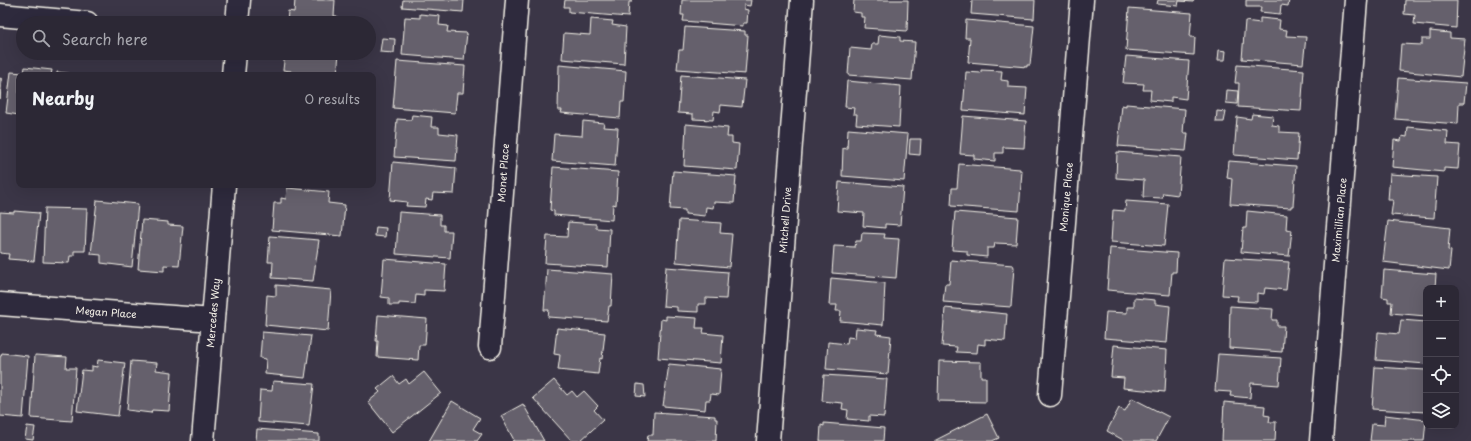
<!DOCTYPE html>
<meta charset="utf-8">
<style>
:root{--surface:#2c2835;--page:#34303d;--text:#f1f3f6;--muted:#a6a6ad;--line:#484450}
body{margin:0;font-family:"Playpen Sans",sans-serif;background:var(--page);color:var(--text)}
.controls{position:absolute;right:12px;bottom:12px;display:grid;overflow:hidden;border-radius:8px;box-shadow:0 4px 16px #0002}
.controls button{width:36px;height:36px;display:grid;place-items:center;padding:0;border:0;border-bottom:1px solid var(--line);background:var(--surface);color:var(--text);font:20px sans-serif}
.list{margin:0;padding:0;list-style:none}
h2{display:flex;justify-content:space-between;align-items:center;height:52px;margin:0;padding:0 16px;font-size:17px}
h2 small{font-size:13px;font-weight:400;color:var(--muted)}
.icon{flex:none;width:22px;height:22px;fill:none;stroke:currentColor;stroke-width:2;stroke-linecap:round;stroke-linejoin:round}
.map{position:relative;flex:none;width:1471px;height:441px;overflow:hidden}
.search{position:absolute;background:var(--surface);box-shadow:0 4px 16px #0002;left:16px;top:16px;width:360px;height:44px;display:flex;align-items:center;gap:10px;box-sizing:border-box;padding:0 14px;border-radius:22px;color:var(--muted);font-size:15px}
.panel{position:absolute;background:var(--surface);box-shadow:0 4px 16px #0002;left:16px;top:72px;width:360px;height:116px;border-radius:8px}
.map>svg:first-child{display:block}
</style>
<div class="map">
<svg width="1471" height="441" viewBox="0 0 1471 441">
<rect width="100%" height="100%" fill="#3b3647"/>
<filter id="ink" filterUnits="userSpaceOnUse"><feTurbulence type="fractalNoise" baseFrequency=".025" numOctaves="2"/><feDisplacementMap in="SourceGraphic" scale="8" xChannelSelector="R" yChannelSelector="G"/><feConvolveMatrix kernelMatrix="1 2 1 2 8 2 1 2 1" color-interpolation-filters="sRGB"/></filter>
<g filter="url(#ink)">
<path fill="#65616c" stroke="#f4f1e8" d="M295 0H335L334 16H337L336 23H287L288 11 294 12Z
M403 0H464L463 12 402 7Z
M565 0H632V2H629L628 17 569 12V7H564Z
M682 0H751L750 6 744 5V9L748 10 747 23H743V26L683 21 684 15H681Z
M854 0H908L907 31 864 28 865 17H861V13L853 12Z
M972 0H1035L1034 19 971 14Z
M1158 0H1194L1193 2 1179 1 1178 6 1157 4Z
M1246 0H1289L1288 6 1281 5 1280 14 1260 12 1261 7H1246Z
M1405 0H1457L1456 28 1414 24 1415 15 1404 14Z
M1129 8 1192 13 1190 37H1195L1194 55 1126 50Z
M420 14 440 16 439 25 448 26 447 32 467 33 464 60 402 55 405 17 420 18Z
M1260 18 1280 20 1279 29 1287 30 1286 36 1306 37 1303 64 1242 59 1245 21 1260 23Z
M591 19 613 21 612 25 626 27 624 64 562 59 564 33 590 35Z
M966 20 1034 26 1030 65H1027V67L968 62 970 38H965Z
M685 27 745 31V35H748L745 74 677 69 679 50H683Z
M1430 31 1450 33V38L1465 39 1461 77 1399 71 1401 44 1422 45V39H1430Z
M879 35 900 37V41L915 42 912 80 848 75 850 48 871 50 872 44H878Z
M382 38 395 39 394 53 380 52Z
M1219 50 1226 51 1225 60H1218Z
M285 53H339L337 75H291V71L283 70Z
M1126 56 1189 61 1186 99 1171 97V102L1150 100 1151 90H1143L1144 84 1123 83Z
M397 61 465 66 463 93H457L455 113 393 108Z
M559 65 626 71 624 102H621L620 118 561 113 562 110H558Z
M1237 65 1304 70 1301 111 1238 107 1239 83H1235Z
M25 67 52 70 51 75H19V115L6 113 11 72 24 73Z
M981 70 1002 71 1001 80 1008 81V87L1027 88 1025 115 963 110 966 72 981 73Z
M57 72 84 75H57Z
M681 75 745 80 742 107 721 105 720 112 714 111 713 120 693 119V114L678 113Z
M0 78 2 79 0 99Z
M1398 78 1466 83 1464 103H1459L1458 124 1395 119Z
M847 81 901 86 899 127 856 124 857 114H853L854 108 845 107Z
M1227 90 1238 91 1237 104 1226 103Z
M1126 104 1185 109 1183 133H1188L1186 151 1118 146 1122 105 1126 106Z
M1217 111 1226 112 1224 122H1216Z
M1252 114 1273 116 1272 125 1279 126V132L1299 133 1297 160 1234 155 1237 117 1251 119Z
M412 115 432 117 431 127H439V133L458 135 456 161 394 157 397 119 411 120Z
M963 116 1026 121 1024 148 1003 147V153H995V161L974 159V155L960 154Z
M583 121 604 123 603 127 618 128 615 166 552 161 554 134 582 136Z
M686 124 728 128 727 137H732V143L739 144 737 170 684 166Z
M1408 127 1448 131 1447 144 1460 145 1458 169 1444 168V172L1392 167 1394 140 1401 141 1402 136 1407 137Z
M848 129 908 134 904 181 842 176 843 148 847 149Z
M910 139H921L920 155 909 154Z
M1117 152 1181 157 1178 195 1163 193 1162 198 1143 197 1144 180 1116 178Z
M1229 161 1296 166 1293 206H1291V208L1230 204 1232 179 1227 178Z
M393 162 456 168 454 194 433 193 432 200 426 199 425 207 406 206 407 202 390 200Z
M959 164 1020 169V171H1022L1019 211 951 206 952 188H957Z
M553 167 618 172 616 205 613 204 612 220 554 215V211L550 210Z
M673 171 736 176 734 203 714 202 713 208 706 207 705 216 685 214V210L670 209Z
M1390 174 1437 177 1434 218 1391 215 1393 200H1388Z
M839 182 903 187 900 225 885 224V228L863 226 864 213 837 211Z
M287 188 329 192 328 203 345 205 342 236 272 230 274 203H281V198L286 199Z
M97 200 138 204 132 267 101 263V255L91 254Z
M1126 201 1168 204 1164 246 1111 242 1113 210 1125 211Z
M45 208 87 209 85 251H74V256H70L69 263 43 262Z
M14 211 39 213 34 261 8 259 9 254 0 253V212L14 213Z
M1247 211 1287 215 1286 229 1292 230 1289 256 1241 252 1243 228H1246Z
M399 212 440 215V225H444V231H452L450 258 396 254Z
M955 212 1018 217 1016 244 995 243 994 248H987V257L967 255V251L952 250Z
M142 220 168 222V225L183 226 179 266 164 265V271L138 269Z
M679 220 721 223 720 233 732 234 729 267 676 262Z
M1388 221 1450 228 1448 250 1451 251 1449 270 1383 262Z
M568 222 596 224V228L610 229 608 267 545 263 547 236 567 237Z
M376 227 386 228 385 237 375 236Z
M862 233 885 234 884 238 899 239 896 278 832 273 834 246 855 247 856 241H861Z
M270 236 319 240 313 281 272 278 273 262H268Z
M1110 248 1177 253 1176 272H1172L1170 295 1107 290Z
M1225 258 1289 262 1286 290 1265 288 1264 294 1257 293V302L1237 301 1238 296 1222 295Z
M384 259 446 264 444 291 424 290V296L416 295 415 304 399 303V305H389V298L381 297Z
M951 260 1013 265 1014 267 1011 307 943 302 945 284H949Z
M666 267 728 272 726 299 706 298V304H698V312L677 311V307L663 306Z
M547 269 613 274 611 306H609L607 321 548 317 549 310H544Z
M1384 270 1436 274 1435 288H1426V316L1391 313 1392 302H1388V298L1382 297Z
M831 278 885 283 883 325 840 321 841 311H836L837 305H829Z
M276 285 331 290 328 331 265 325 267 295 276 296Z
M1134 298 1155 300V304L1170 306 1167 343 1104 338 1106 312 1127 313V307H1134Z
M1230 306 1273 309 1272 320H1277V326H1284L1282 352 1229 348Z
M945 308 1007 314 1005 341 985 339V345L978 344 977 353 956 352 957 347 942 346Z
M378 315 427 319 425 345H419L418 360 377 357 378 341H376Z
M666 316 697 318 696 328H704L703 333 723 335 721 363 658 358 661 319 666 320Z
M1401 320 1426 322V364L1376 360 1378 332 1399 334Z
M557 328 605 333 602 359 600 358 598 374 558 370 560 355 554 354Z
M856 328 877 330 876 334 891 336 888 374 826 369 828 342 847 344 848 337 855 338Z
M262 332 311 336 305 378 265 374 266 359 260 358Z
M1114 345 1167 350 1165 392 1123 388 1124 378 1111 377Z
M2 353 28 356 23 418 0 416V358Z
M1218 354 1281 358 1279 385 1251 383 1250 398 1230 396 1231 392 1215 391Z
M35 355 67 357 66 368H76L72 421 31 418Z
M98 360 125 363 118 416 77 411 82 370 92 371V366L97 367Z
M131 361 157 363 156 370 172 372 169 411 152 410 151 413 127 410Z
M939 361 981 362V377H986V402L938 401Z
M669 364 721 369 719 395 711 394 710 400H706L705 410 663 406Z
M1375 367 1426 370V412L1372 409Z
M424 372 441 393 392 432 368 402 380 392 377 389 393 376 399 384 406 379 409 384Z
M824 375 887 379 884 417 869 416V421L847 419 848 410 842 409 843 403 822 401Z
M554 380 567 395 572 391 577 397 584 391 598 406 594 410 603 420 580 441H572L533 398Z
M273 381 314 384 309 426 258 422 260 390 272 391Z
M637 384 644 385 645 397 636 396Z
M1132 398 1169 417 1156 441H1125L1107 431 1119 408 1125 411Z
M452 401 480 418 473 429 482 434 477 441H429Z
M1224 402 1265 406 1264 415 1270 416 1269 422H1276L1275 441H1222Z
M523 404 544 441H512L514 440 501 416Z
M654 412 715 416V419H717L716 441H647L648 435H653Z
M987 414 999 438 992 441H934Z
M1385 415 1426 420 1424 441H1370L1372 424 1384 425Z
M824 423 884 428 883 441H820L821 425 824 426Z
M27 426 35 427 33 440 25 439Z
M257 429 319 434V441H256Z"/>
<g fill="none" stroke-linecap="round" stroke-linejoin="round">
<defs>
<path id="street" d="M0 15 87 23
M237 23 239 0
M233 75 235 53
M0 304 213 320
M490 347 517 0
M1050 395 1082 0
M203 441 224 185
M768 441 802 0
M1321 441 1356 0"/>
</defs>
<use href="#street" stroke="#f4f1e8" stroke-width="25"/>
<use href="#street" stroke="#2f2a3d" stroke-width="22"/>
</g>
</g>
<g text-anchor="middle" stroke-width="3.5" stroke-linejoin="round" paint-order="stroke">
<g font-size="10" fill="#f4f1e8" stroke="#2f2a3d">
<text transform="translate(503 173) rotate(-86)" y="4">Monet Place</text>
<text transform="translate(1066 197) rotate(-85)" y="4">Monique Place</text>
<text transform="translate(785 220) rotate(-86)" y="4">Mitchell Drive</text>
<text transform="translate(1339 220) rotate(-85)" y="4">Maximillian Place</text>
<text transform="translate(106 312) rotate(4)" y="4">Megan Place</text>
<text transform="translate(213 313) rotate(-85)" y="4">Mercedes Way</text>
</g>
</g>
</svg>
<div class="controls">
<button>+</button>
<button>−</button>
<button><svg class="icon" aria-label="locate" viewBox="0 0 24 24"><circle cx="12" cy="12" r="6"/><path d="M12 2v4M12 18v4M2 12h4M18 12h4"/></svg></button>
<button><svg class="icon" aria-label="layers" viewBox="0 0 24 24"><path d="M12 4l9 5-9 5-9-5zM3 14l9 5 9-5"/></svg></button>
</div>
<div class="search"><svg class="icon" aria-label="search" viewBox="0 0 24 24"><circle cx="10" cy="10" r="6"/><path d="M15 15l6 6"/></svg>Search here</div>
<section class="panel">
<h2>Nearby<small>0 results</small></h2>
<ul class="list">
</ul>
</section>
</div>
